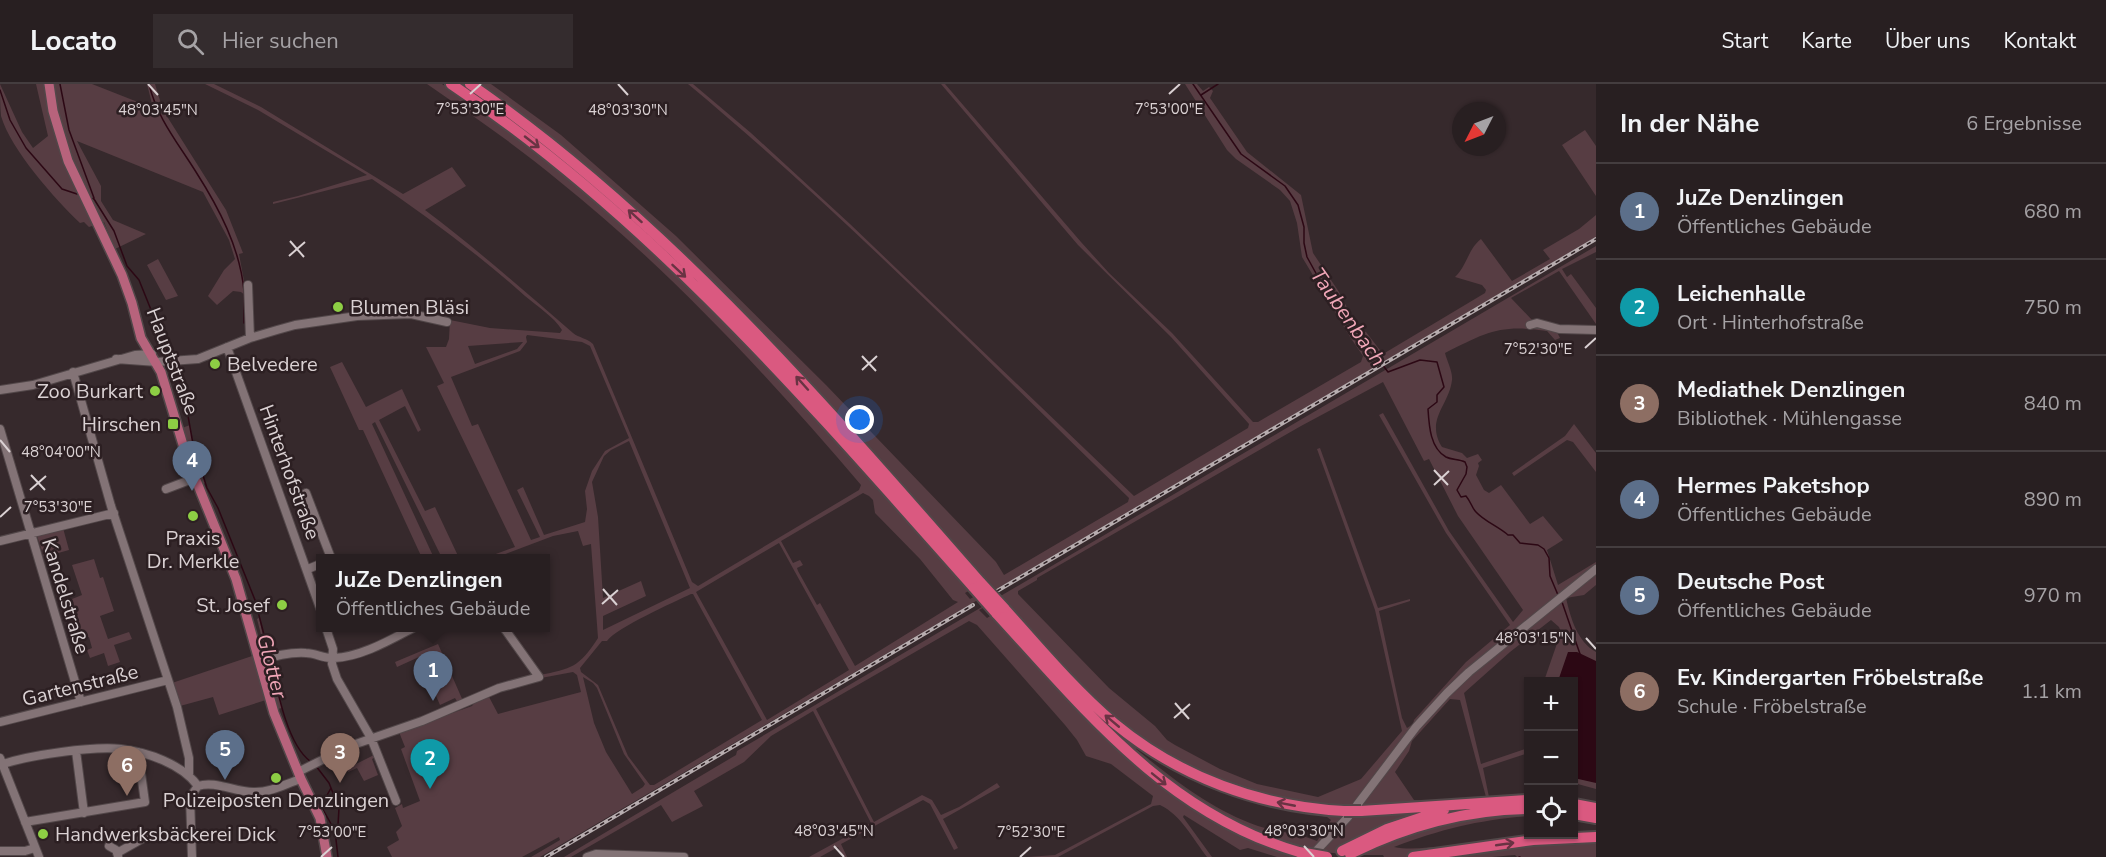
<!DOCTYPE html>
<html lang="de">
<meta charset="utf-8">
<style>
:root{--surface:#281f21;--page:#342c2e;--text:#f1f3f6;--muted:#a5a2a5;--line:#443d3f;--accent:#8c9099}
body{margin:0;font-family:"Nunito Sans",sans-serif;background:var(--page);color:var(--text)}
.controls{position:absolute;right:18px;bottom:18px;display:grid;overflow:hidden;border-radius:0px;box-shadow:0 2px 4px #0004}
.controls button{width:54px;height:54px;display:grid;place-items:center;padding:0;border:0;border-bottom:2px solid var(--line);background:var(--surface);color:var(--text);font:30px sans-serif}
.compass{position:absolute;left:1452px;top:18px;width:54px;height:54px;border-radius:50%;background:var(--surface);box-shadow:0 2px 4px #0004;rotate:228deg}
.you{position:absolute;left:860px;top:336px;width:21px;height:21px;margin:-15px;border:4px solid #fff;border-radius:50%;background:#1a73e8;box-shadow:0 0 0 9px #1a73e833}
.badge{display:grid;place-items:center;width:39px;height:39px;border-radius:50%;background:var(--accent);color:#fff;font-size:20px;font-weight:700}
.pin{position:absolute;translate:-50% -50px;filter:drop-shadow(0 2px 3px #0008)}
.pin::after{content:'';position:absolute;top:32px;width:21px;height:18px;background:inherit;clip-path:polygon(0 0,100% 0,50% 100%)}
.popup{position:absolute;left:316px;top:470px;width:234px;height:78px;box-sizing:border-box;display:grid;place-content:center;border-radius:0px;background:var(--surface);filter:drop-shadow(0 2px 4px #0005);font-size:20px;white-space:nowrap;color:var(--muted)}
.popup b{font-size:22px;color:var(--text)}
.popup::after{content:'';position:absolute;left:50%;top:100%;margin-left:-12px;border:12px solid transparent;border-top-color:var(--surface)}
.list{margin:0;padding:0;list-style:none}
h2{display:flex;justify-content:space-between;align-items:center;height:78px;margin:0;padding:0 24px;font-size:26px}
h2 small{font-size:20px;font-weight:400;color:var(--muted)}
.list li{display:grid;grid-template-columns:39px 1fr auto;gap:18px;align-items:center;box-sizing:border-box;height:96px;padding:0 24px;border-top:2px solid var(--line)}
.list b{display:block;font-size:22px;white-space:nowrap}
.list p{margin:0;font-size:20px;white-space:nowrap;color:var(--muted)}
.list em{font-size:20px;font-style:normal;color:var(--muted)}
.icon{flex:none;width:33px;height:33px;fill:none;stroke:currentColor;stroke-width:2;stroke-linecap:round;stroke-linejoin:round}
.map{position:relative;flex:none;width:1596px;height:773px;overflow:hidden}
header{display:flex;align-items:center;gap:36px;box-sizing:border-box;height:84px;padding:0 30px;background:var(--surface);border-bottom:2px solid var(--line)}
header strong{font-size:28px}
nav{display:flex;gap:33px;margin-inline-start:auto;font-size:21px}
.search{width:420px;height:54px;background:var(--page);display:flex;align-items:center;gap:15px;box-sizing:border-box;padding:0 21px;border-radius:0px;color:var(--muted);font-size:22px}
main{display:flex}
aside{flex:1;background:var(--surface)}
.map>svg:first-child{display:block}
</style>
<header>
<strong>Locato</strong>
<div class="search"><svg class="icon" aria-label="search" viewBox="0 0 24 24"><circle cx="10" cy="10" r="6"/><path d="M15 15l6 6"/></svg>Hier suchen</div>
<nav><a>Start</a><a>Karte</a><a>Über uns</a><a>Kontakt</a></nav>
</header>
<main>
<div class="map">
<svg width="1596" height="773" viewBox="0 0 1596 773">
<rect width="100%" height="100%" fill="#36292c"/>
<path fill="#573d43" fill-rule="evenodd" d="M0 0 22 48 33 64 48 52 36 0H92L153 24 147 0H155L163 26 226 126 243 169 239 170 247 213 241 208 233 207 217 221 208 212 224 186 235 175 229 156 203 108 77 57 101 102V117L113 136 146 150 115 165 104 138 89 143 84 138 80 139C55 115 11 66 1 32 0 22 0 10 0 0Z
M205 0H214L261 23 403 110 452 83 466 102 425 126C477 165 524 207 573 249 579 254 587 254 593 260L692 498 698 502 859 406 861 401C771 295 668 184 559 97 517 62 472 31 427 0H442C486 30 529 60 569 95 716 218 843 364 972 505L965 509 970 515 991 503 557 60 477 0H491L561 51 676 152 826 301 996 478 1004 491 1128 418 1129 414C984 274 843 129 688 0H693L751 49 850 140 1134 412 1248 344 1249 340 1171 253 1078 161 941 0H945L1081 158 1109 189 1172 249 1253 338H1258L1361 278 1363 272 1350 253 1302 173 1297 139 1290 117 1280 106 1236 75 1227 66 1185 0H1197L1203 7 1209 3 1213 7 1210 14 1247 68 1301 111 1313 169 1339 208 1358 245 1354 248 1359 246 1366 248 1383 270 1485 209 1486 206 1482 201 1455 193C1467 182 1468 165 1481 155L1512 197 1550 175 1543 166 1579 145 1596 131V153L540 773H531L560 756 559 753 522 773H392L387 763 399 756 396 748 402 742 395 724 402 720 403 724 420 717 401 665 405 663 399 648 472 622 475 618 488 611 498 630 581 608 577 591 573 588 541 594 539 591C572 585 579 583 598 554L591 460 583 462 578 447 553 452 495 474H485L515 463 437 302 444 299 426 263H446L449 255 450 236 490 244 560 249 562 246C554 233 537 222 525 212 477 169 425 131 372 95L273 120V118L298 112 367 91 258 26ZM527 251 582 258 590 262 629 354 605 367 592 387 585 407 587 425 585 438 544 451 523 403 517 406 540 453 531 456 478 340 472 342 451 293 520 267 527 258 526 253ZM523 258 517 265 475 280 468 262ZM629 357 690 504 603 546V532L646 512 641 497 603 514 598 433 592 398 604 372 611 366ZM863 409 869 412 873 416 875 429 920 475 953 516 958 518 855 582 820 519 817 521 798 487 797 484 803 481 800 476 793 479 781 457ZM779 459 849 586 767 636 696 508ZM691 510H693L762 636 654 701H650L628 672 598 601 581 588 580 584 602 557H607C616 544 674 518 691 510ZM583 593 593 599 597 604 624 670 645 700 643 703 632 710 606 668 594 639Z
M1585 46 1596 62V112L1562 61Z
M1596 162V168L1562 185 1567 193 1571 190 1596 224V240L1559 187 1511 214 1532 236 1554 242 1560 254 1555 256 1547 247C1500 240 1487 248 1445 269 1447 277 1453 288 1452 296 1449 322 1425 335 1442 363L1462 369 1467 374 1478 370 1482 376 1478 379 1479 382 1476 391 1484 406 1489 409 1501 401 1530 440 1543 432 1563 456 1547 466 1558 501 1596 478V501L1584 511 1566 514C1571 535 1577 557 1596 568V705L1574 699V598L1544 597 1561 548 1559 543 1551 536 1510 568 1464 609 1481 680 1525 665 1528 659V669L1483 684 1489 713 1528 712V732C1478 736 1441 745 1394 763 1412 767 1432 762 1451 763L1596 748V773H1517L1515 771 1492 773H1384L1383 771H1360L1320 768 1303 773H1277L1248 764 1240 766 1184 731 1183 733 1212 773H1207C1193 755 1181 731 1160 721L1153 722 1058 773H1027L1055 771 1151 720 1153 712 1111 680 1086 672 1077 656 1065 641 977 541 969 537 816 625 874 738 922 711 932 716 941 731 959 723 997 699 1000 703 943 735 958 764 954 766 930 720 923 716 841 760 847 773H843L838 763 820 773H809L871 739 813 627 771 652 744 678 694 707 703 722 672 738 661 721 571 773H564L736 671 737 667ZM1383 298 1424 377 1429 375 1458 432 1523 526 1513 538 1449 447 1383 329 1379 331 1446 449 1510 541 1466 578 1414 636 1413 640 1407 644 1402 634 1379 527 1410 517V515L1378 524 1320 364 1317 365 1375 526 1402 647 1361 695 1318 713 1257 700 1220 685 1175 661 1167 656 1155 642 1109 604 1018 510V507L1037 496V494L1301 342ZM1001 514 1008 521 987 534 979 526ZM1450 615 1460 616 1486 713 1425 717 1414 716 1395 688 1409 667 1412 657ZM1137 662C1154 670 1168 683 1185 691 1231 712 1278 723 1327 733L1331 736 1317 757C1299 749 1277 748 1258 742 1212 726 1173 695 1136 665Z
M158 175 178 212 166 216 147 181Z
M342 278 366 323 402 305 421 346 418 348 405 322 379 336 425 427 435 423 459 474H442L375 338 372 340 434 474H422L363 346H359L330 283Z
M1574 340 1596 369V388L1573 358 1567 356 1514 392 1512 389 1565 352Z
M190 341 193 360 205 399 201 401 182 344Z
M63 444 69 466 44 473 37 452Z
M94 475 100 494 103 493 114 527 100 532 108 555 129 548 132 555 114 561 120 578 108 582 104 569 90 574 87 566 92 564 89 553 82 555 74 532 78 531 77 528 73 529 71 522 74 521 72 515 82 511 72 481Z
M259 534 270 583 282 624 278 625 264 580 267 574 257 535Z
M438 560 463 617 458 619 455 614 440 621 419 573 397 583 395 578Z
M255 571 266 616 219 631 213 613 180 622 172 599Z
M376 670 377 672 372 675 378 691 364 697 357 684 348 688 346 685Z"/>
<path fill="#2c0814" d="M1568 568H1577L1596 577V699L1574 694V598L1558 597Z"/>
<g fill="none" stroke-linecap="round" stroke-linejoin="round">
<path stroke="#2c0814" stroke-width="1.5" d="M60 0 69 46 94 114
M149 0C157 34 178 59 196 88 219 124 240 164 244 207 245 217 244 228 244 239
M1193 0 1241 70 1285 102 1298 121 1304 143V159L1307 173 1323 202 1388 288 1420 276 1437 278 1444 303 1437 311V318L1428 325C1429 341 1430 364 1446 373 1452 376 1459 375 1465 378L1467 383 1466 390 1457 406 1461 413 1466 412C1471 418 1472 424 1476 428 1484 437 1499 443 1508 451H1513L1520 459 1538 461 1544 465 1549 474 1550 492 1558 511
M0 6 10 36 26 64 62 105 80 111
M1201 11 1218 0
M90 114 94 115 114 147 127 182 139 196 170 273
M173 281 184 310
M185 315 193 360 207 404 218 424 255 516 269 570
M1562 518 1580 570
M271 577C277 605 287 660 310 677
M316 682 329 699 339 724 338 741 335 747 338 773
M331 704 321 722 335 747
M1519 773H1520"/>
<defs>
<path id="minor" d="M248 201 250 254
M1530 241 1537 239 1559 245 1596 246
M227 263 320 524
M116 275 157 278 198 275 250 254 277 246 295 241 357 232 411 230 447 238
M73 288 111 422 177 623 189 674V690
M0 306 33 301 135 271 152 270
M0 345 81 618
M166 405 195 394
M306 409 331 474
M0 457 114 429
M308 485 320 480
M326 544 333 565 332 580 337 595 371 654 396 717
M260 577C274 572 290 568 306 569 315 569 325 575 334 574 361 573 390 556 413 544
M0 638 168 596
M76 667 84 729
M0 674 39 773
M3 680C31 671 92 662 121 665 147 668 182 680 198 702
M298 688 350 662 422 637 499 604 539 593 504 544
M198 702C216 696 236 709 255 708 272 708 285 700 301 695
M1357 721 1416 643 1447 609 1469 588 1596 485
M25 738 145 718 138 668
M109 762 116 766 118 772
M1317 766 1348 733
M0 767H25L35 764
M117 769 149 751
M192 773 190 713 198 702
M587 773 596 770 684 773"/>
<path id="major" d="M49 0 53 27 68 77 122 191 132 219 141 254 161 288 187 374 236 495 274 629 301 695 320 734 327 773"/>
<path id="highway" d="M451 0C653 135 813 323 974 504
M470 0C667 136 824 320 981 499
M1004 524C1039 563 1074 605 1114 639 1179 693 1261 723 1344 727
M996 529C1085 626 1167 730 1299 768
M1574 720 1596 724
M1361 727 1528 716
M1574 730 1596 734
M1342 767 1387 745 1444 726
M1350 770C1406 742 1466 726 1528 725
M1413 773 1533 756 1596 753"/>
</defs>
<use href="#minor" stroke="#524749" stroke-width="10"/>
<use href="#major" stroke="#524749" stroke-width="12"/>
<use href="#highway" stroke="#524749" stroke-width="14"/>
<use href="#minor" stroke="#837376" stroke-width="8"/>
<use href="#major" stroke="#b7637c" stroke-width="9"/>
<use href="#highway" stroke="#da5980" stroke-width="10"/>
<defs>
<path id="rail" d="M997 507 1596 155
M546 773 973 521"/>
</defs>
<use href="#rail" stroke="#b7adaf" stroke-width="4"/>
<use href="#rail" stroke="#2c1f22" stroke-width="1.5" stroke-dasharray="4.5" stroke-linecap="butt"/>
<defs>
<path id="highway-bridge" d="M981 499 1004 524
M974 504 996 529
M1344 727H1361
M1299 768 1327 773"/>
</defs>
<use href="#highway-bridge" stroke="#524749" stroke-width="14" stroke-linecap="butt"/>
<use href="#highway-bridge" stroke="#da5980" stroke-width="10"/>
</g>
<defs><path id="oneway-shaft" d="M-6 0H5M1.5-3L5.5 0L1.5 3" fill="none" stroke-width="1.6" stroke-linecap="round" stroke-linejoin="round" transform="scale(1.5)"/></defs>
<g stroke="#693343">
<use href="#oneway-shaft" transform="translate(532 58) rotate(38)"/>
<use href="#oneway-shaft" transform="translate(635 132) rotate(-138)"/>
<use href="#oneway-shaft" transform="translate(679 187) rotate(43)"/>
<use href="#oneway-shaft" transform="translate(802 299) rotate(-132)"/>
<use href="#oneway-shaft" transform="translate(1112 637) rotate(-140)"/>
<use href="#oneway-shaft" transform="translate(1159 695) rotate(39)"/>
<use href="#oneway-shaft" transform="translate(1286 720) rotate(-169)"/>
<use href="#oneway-shaft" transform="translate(1505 760) rotate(-8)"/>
</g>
<path fill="none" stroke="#dad1d3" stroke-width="2" d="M148 0 158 11M618 0 628 11M470 10 481 0M1169 10 1180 0M290 157 304 173M289 172 305 158M1585 264 1596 254M862 272 876 287M862 286 877 272M0 356 10 368M1434 386 1448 401M31 391 45 406M1434 401 1449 387M30 406 46 392M0 433 11 423M603 505 617 521M602 520 618 506M1586 554 1596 565M1175 619 1189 635M1174 634 1190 620M834 762 844 773M1304 762 1314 773M321 773 332 763M1020 773 1031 763"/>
<g fill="#8dce44" stroke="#2c1f22" stroke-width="2">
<circle cx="338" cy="223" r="6"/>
<circle cx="215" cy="280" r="6"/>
<circle cx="155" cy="307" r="6"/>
<rect x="167" y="334" width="12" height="12" rx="3"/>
<circle cx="193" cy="432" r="6"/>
<circle cx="282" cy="521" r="6"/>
<circle cx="276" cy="694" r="6"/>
<circle cx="43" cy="750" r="6"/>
</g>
<g text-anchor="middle" stroke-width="5" stroke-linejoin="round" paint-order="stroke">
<g font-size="20" fill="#dad1d3" stroke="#2c1f22" text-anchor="start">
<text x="350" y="230">Blumen Bläsi</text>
<text x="227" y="287">Belvedere</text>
<text x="143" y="314" text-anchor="end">Zoo Burkart</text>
<text x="161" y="347" text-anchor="end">Hirschen</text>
<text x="193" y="461" text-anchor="middle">Praxis<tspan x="193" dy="23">Dr. Merkle</tspan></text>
<text x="270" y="528" text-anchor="end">St. Josef</text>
<text x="276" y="723" text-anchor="middle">Polizeiposten Denzlingen</text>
<text x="55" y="757">Handwerksbäckerei Dick</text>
</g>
<g font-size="20" fill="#dad1d3" stroke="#2c1f22">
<text transform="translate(173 277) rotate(69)" y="7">Hauptstraße</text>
<text transform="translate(290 388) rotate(70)" y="7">Hinterhofstraße</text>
<text transform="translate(66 512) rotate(73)" y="7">Kandelstraße</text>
<text transform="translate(80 601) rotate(-14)" y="7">Gartenstraße</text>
</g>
<g font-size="21" font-style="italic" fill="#f1a7b8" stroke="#2c1f22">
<text transform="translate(1348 233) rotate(55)" y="7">Taubenbach</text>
<text transform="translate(272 582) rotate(75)" y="7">Glotter</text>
</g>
</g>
<g font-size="15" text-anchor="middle" fill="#dad1d3" stroke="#2c1f22" stroke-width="5" stroke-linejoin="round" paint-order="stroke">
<text x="470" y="30">7°53'30"E</text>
<text x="1169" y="30">7°53'00"E</text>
<text x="158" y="31">48°03'45"N</text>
<text x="628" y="31">48°03'30"N</text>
<text x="1538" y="270">7°52'30"E</text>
<text x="61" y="373">48°04'00"N</text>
<text x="58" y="428">7°53'30"E</text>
<text x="1535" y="559">48°03'15"N</text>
<text x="834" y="752">48°03'45"N</text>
<text x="1304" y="752">48°03'30"N</text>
<text x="332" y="753">7°53'00"E</text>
<text x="1031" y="753">7°52'30"E</text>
</g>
</svg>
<div class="controls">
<button>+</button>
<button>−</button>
<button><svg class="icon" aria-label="locate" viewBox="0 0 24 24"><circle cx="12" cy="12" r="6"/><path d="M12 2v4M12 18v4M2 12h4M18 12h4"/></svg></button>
</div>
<svg class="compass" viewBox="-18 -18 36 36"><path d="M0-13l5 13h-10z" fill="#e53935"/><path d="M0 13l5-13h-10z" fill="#a5a2a5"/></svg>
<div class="you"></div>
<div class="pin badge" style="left:433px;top:617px;background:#5c6f8a">1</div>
<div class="popup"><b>JuZe Denzlingen</b>Öffentliches Gebäude</div>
<div class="pin badge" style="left:430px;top:705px;background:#0f9aa8">2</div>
<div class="pin badge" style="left:340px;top:699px;background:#8d6e63">3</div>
<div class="pin badge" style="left:192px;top:407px;background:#5c6f8a">4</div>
<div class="pin badge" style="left:225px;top:696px;background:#5c6f8a">5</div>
<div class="pin badge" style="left:127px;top:712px;background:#8d6e63">6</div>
</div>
<aside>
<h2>In der Nähe<small>6 Ergebnisse</small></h2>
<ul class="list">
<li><span class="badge" style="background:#5c6f8a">1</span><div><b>JuZe Denzlingen</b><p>Öffentliches Gebäude</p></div><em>680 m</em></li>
<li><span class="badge" style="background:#0f9aa8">2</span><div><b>Leichenhalle</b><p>Ort · Hinterhofstraße</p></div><em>750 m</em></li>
<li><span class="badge" style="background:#8d6e63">3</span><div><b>Mediathek Denzlingen</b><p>Bibliothek · Mühlengasse</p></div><em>840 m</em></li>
<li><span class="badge" style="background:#5c6f8a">4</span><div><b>Hermes Paketshop</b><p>Öffentliches Gebäude</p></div><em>890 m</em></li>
<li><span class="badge" style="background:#5c6f8a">5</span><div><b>Deutsche Post</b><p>Öffentliches Gebäude</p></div><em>970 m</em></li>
<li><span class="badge" style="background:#8d6e63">6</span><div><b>Ev. Kindergarten Fröbelstraße</b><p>Schule · Fröbelstraße</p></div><em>1.1 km</em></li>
</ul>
</aside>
</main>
